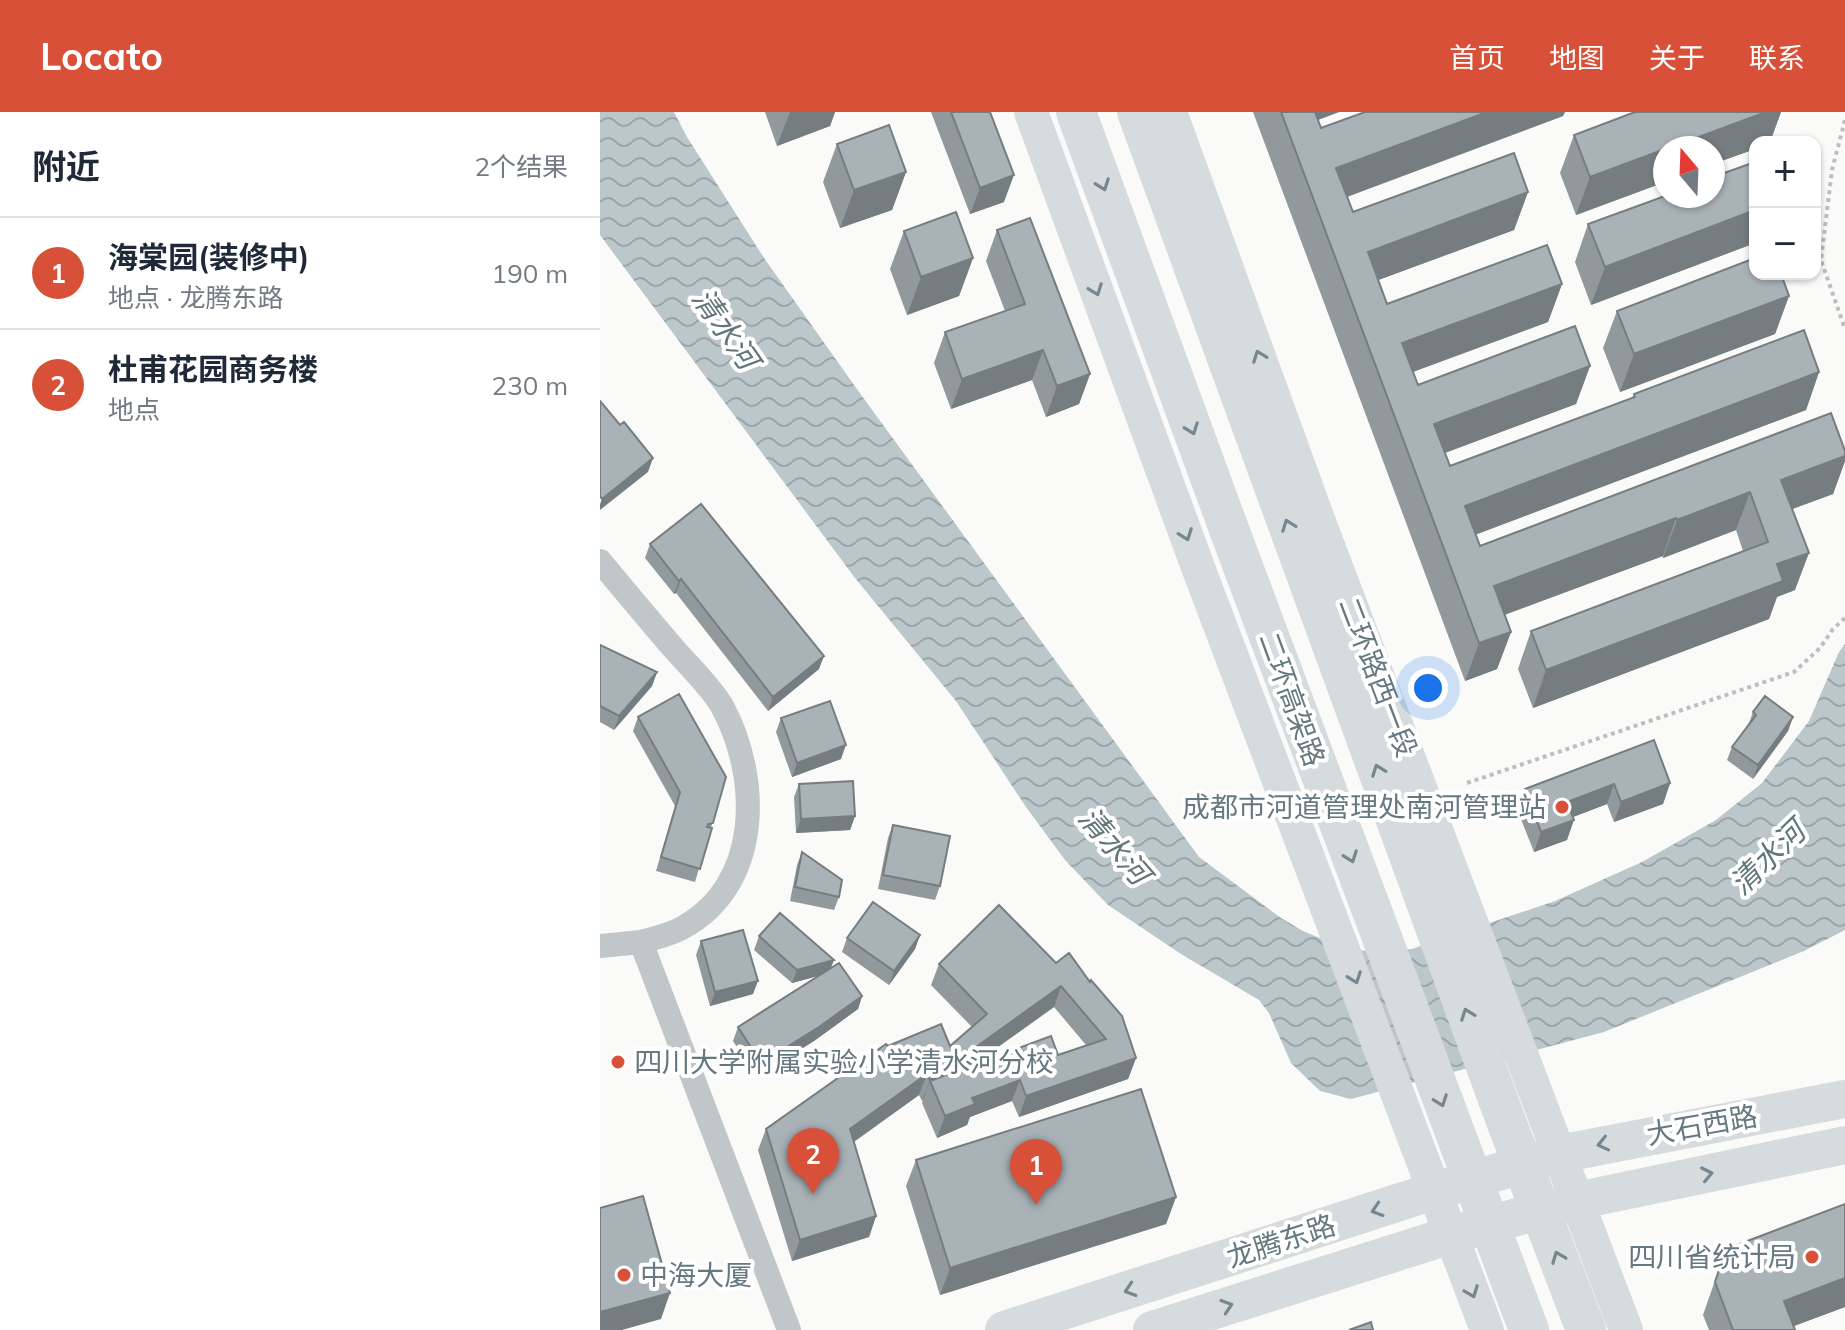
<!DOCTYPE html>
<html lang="zh">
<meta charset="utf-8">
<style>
:root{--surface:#fff;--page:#f2f2f3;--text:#1f2937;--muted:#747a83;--line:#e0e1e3;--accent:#d95039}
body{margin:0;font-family:Mulish,"Noto Sans SC",sans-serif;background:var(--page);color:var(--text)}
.controls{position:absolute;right:24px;top:24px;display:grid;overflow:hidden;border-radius:16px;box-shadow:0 2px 6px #0004}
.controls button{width:72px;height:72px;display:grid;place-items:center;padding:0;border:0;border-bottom:2px solid var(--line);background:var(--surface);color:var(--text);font:40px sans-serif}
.compass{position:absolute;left:1053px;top:24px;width:72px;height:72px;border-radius:50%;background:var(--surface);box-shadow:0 2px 6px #0004;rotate:341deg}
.you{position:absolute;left:828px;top:576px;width:28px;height:28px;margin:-20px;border:6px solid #fff;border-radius:50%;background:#1a73e8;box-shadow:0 0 0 12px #1a73e833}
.badge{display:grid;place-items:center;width:52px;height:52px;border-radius:50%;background:var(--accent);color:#fff;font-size:26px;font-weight:700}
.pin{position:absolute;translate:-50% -66px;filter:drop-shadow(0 2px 4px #0008)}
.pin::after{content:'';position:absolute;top:42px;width:28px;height:24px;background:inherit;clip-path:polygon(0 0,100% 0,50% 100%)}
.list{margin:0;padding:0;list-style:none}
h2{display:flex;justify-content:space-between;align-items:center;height:104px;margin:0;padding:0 32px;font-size:34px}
h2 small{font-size:26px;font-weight:400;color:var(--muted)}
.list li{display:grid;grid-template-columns:52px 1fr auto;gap:24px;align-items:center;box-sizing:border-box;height:112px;padding:0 32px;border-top:2px solid var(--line)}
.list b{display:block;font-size:30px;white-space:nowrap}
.list p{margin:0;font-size:26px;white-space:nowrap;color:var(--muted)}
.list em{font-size:26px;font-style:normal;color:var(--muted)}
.map{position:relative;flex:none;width:1245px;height:1218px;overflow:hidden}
header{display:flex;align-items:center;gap:48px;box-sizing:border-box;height:112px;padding:0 40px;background:var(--accent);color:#fff}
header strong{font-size:38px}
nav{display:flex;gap:44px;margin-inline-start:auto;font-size:28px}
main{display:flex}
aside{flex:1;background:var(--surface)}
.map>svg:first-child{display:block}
</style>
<header>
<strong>Locato</strong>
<nav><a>首页</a><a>地图</a><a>关于</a><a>联系</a></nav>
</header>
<main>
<aside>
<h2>附近<small>2个结果</small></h2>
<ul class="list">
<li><span class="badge">1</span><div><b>海棠园(装修中)</b><p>地点 · 龙腾东路</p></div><em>190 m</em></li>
<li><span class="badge">2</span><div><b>杜甫花园商务楼</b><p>地点</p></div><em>230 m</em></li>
</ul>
</aside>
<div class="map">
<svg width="1245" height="1218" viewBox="0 0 1245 1218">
<defs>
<pattern id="water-waves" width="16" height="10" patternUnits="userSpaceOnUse" patternTransform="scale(2)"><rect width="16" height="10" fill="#bbc7cb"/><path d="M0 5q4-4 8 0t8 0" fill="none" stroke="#9ca6aa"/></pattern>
</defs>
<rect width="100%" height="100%" fill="#fafaf8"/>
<path fill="url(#water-waves)" d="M0 0H74L87 25 164 146 259 280 599 745 681 806 703 819 751 839 812 837 955 789 1042 750 1116 708 1162 671 1209 609 1239 540 1245 532V818L1204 839 1004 920 751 987 720 979 691 951 669 901 659 888 581 842 508 793 465 748 426 695 356 589 255 466 0 123Z"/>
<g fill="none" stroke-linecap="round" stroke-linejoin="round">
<path stroke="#bcbfc1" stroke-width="4" stroke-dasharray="4 4" stroke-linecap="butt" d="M1245 8 1232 58 1221 148 1245 217
M867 671 1194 560 1220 536 1233 517 1245 506"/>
<path stroke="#c1c6c9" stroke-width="24" d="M0 449C25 479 49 508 75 538 90 555 110 574 122 594 161 666 162 773 82 816 70 823 54 826 41 830L189 1218
M0 834 41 830"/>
<path stroke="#d6dcde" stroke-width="34" d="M431 0 599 458 887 1218
M570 0 719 410 1026 1218"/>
<path stroke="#d6dcde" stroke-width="38" d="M404 1218 834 1079 959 1042 1245 987
M552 1218 851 1123 976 1089 1245 1033"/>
<path stroke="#d6dcde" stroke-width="40" d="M476 0 630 420 929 1218
M537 0 906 1009 986 1218"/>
</g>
<path fill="#91999d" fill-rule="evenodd" d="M165 0H235L230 14 177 34Z
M331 0H390L404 90 370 102Z
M653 0H739L718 8 721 16 765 0H965L963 4 747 85 753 100 928 80 914 118 778 168 787 192 962 172 948 210 813 260 818 273 990 254 976 292 845 340 850 354 1032 286 1034 282 1219 260 1206 298 875 422 880 434 1245 339V349L1233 382 1192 397 1195 478 1177 485 1169 507 933 596 918 557 931 519 1143 439 1136 418 1063 446V444L905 502 911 520 897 557 865 569Z
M1035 0H1181L1170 30H1155V37L1113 52 1065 36V70L976 103 960 61 974 23Z
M237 32 306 60 292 98 240 116 223 70Z
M1155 50V131L991 193 975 150 988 112Z
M397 118 490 262 479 292 446 305 432 268 351 297 334 251 345 220 405 199 386 149Z
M304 119 373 146 359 184 307 203 290 157Z
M1189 184 1175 222 1020 280 1003 236 1017 199Z
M50 432 219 557 168 599 76 481 74 482 45 446Z
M0 533 57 560 52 574 14 618 0 610Z
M1153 600 1193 605 1188 619 1153 667 1127 648 1132 635 1148 614Z
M38 605 126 665 95 770 56 759 75 694 33 619Z
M181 606 241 647 192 665 176 620Z
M1054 628 1070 671 1063 692 1014 710 1007 692 973 705 967 728 934 740 917 697 925 677Z
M199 672 255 704 250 718 196 721 194 685Z
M293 713 340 774 335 788 278 777 288 726Z
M202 740 239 785 234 798 190 789 197 753Z
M399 793 536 946 528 967 419 1005 412 989 370 1005 367 1013 337 1026 322 991 323 988 322 989 319 983 254 1030 276 1104 269 1125 192 1149 158 1038 166 1017 288 934H350L372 915 331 873 339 852ZM454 895 486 933 458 943 371 954Z
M320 823 315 837 289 873 242 840 247 826Z
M159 824 231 856 262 884 258 897 214 929 156 965 133 929 138 915 218 864 192 871 154 838Z
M101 829 153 882 110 894 96 843Z
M316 1048 576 1085 566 1112 340 1183 306 1074Z
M1245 1092V1195L1194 1214 1195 1218H1109L1103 1203 1126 1137Z"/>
<path fill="#767d80" d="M190 0H235L230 14 177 34Z
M699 0H739L693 17Z
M887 0H965L963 4 722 94 736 56Z
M1166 0H1181L1170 30H1155V37L1113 52V36H1069Z
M1065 37V70L976 103 990 65Z
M306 60 292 98 240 116 254 78Z
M414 63 404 90 370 102 380 76Z
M928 80 914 118 754 177 768 140Z
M1155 98V131L991 193 1005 155Z
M373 146 359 184 307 203 321 165Z
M962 172 948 210 788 269 802 231Z
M1189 184 1175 222 1020 280 1034 242Z
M443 238 432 268 351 297 362 267Z
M990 254 976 292 821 350 834 312Z
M1219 260 1206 298 851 432 865 394Z
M490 262 479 292 446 305 457 274Z
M1245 344V349L1233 382 1168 406 1181 368Z
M53 346 48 360 0 398V392L2 387Z
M1150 380 1136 418 1063 446 1077 408Z
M1076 406 1063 444 880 512 894 474Z
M1209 441 1195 478 1177 485 1169 507 933 596 946 558 1177 452Z
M81 467 76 481 74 482 79 469Z
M911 520 897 557 865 569 879 531Z
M224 544 219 557 168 599 173 585Z
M57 560 52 574 14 618 19 604Z
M1193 605 1188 619 1153 667 1158 653Z
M246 633 241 647 192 665 197 651Z
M1070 671 1063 692 1014 710 1021 690Z
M1014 672 1007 692 960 710 967 690Z
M255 704 250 718 196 721 201 707Z
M974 708 967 728 934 740 941 720Z
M320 823 315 837 289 873 294 859Z
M234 848 229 861 192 871 197 858Z
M158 869 153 882 110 894 115 880Z
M461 874 454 895 335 980 330 969 323 988 322 989 330 968Z
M262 884 258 897 214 929 156 965 161 951Z
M536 946 528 967 419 1005 426 984Z
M327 962 319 983 242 1038 250 1017Z
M420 968 412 989 370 1005 367 1013 337 1026 345 1004 372 986Z
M576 1085 566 1112 340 1183 350 1156Z
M276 1104 269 1125 192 1149 200 1128Z
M1245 1166V1195L1183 1218 1184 1189Z
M70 1181 61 1207 22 1218H0V1200Z"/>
<path fill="#a9b2b7" stroke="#767d80" stroke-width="2" d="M351 0H390L414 63 380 76Z
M681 0H715L721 16 765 0H887L736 56 753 100 914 41 928 80 768 140 787 192 947 133 962 172 802 231 818 273 975 214 990 254 834 312 850 354 1035 285 1034 282 1204 218 1219 260 865 394 880 434 1231 301 1245 339V344L1181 368 1209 441 1177 452 1183 469 946 558 931 519 1168 430 1150 380 1077 408 1076 406 894 474 911 520 879 531Z
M1035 0H1166L1069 36H1065V37L990 65 974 23Z
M289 13 306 60 254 78 237 32Z
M1155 50V98L1005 155 988 112 1065 84H1113V65Z
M356 100 373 146 321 165 304 119Z
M430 106 490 262 457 274 443 238 362 267 345 220 425 192 397 118Z
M1155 146V162H1181L1189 184 1034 242 1017 199Z
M0 289 20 313 24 310 53 346 2 387 0 384Z
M101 392 224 544 173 585 81 467 79 469 50 432Z
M0 533 57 560 19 604 0 594Z
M79 582 126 665 113 711 108 712 107 715 112 716 100 757 61 745 80 680 38 605Z
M1165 584 1193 605 1158 653 1132 635 1156 603 1153 600Z
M230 589 246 633 197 651 181 606Z
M1054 628 1070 671 1021 690 1014 672 967 690 974 708 941 720 925 677Z
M253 669 255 704 201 707 199 672Z
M293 713 350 724 340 774 283 763Z
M202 740 242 768 239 785 195 775Z
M273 790 320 823 294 859 247 826Z
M399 793 456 851 469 841 490 870 491 868 522 904 536 946 426 984 420 968 372 986 375 992 345 1004 330 969 451 924 458 943 506 927 461 874 330 968 327 962 250 1017 276 1104 200 1128 166 1017 286 932 288 934 341 912 350 934 387 902 339 852Z
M180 801 234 848 197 858 159 824Z
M143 818 158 869 115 880 101 829Z
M239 851 262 884 219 915 161 951 138 915Z
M541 977 576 1085 350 1156 316 1048Z
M43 1084 70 1181 0 1200V1096Z
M1245 1092V1166L1184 1189 1195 1218H1133L1115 1170 1126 1137Z
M771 1210 773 1218H749Z"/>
<defs><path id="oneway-chevron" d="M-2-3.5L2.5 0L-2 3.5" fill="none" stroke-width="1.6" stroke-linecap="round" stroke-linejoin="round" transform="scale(2)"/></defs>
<g stroke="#77878f">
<use href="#oneway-chevron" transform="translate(503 73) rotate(70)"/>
<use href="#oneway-chevron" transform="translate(496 178) rotate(70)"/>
<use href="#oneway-chevron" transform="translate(659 244) rotate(-110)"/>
<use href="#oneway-chevron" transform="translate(592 317) rotate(70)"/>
<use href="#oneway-chevron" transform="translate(688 413) rotate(-110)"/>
<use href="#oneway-chevron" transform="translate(586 423) rotate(70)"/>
<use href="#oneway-chevron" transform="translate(778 658) rotate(-110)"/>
<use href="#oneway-chevron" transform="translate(751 745) rotate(70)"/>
<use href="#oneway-chevron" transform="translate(755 866) rotate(70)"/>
<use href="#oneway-chevron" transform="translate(867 902) rotate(-110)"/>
<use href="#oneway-chevron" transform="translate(841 989) rotate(70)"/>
<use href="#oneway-chevron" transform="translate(1003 1032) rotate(167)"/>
<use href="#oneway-chevron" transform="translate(1107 1062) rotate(-12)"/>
<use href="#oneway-chevron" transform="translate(777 1098) rotate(162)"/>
<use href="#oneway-chevron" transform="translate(958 1145) rotate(-111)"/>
<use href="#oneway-chevron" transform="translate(530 1178) rotate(162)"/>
<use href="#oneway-chevron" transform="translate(872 1180) rotate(69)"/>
<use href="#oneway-chevron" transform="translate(627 1194) rotate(-18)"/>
</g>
<g fill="#d95039" stroke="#fff" stroke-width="3">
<circle cx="962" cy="695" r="8"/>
<circle cx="18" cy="950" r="8"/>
<circle cx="1212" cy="1145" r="8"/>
<circle cx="24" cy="1163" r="8"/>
</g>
<g text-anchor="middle" stroke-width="8" stroke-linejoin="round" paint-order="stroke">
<g font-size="28" fill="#667881" stroke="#fff">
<text transform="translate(778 565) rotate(69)" y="10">二环路西一段</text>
<text transform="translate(692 587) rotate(70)" y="10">二环高架路</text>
<text transform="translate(1102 1013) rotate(-10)" y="10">大石西路</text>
<text transform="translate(681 1129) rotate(-18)" y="10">龙腾东路</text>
</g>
<g font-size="28" fill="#667881" stroke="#fff" text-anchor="end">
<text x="946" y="705">成都市河道管理处南河管理站</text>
<text x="34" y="960" text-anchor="start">四川大学附属实验小学清水河分校</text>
<text x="1196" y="1155">四川省统计局</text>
<text x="40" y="1173" text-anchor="start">中海大厦</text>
</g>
<g font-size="30" font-style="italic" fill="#61767b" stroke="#fff">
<text transform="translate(125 217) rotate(55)" y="10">清水河</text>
<text transform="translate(514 734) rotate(49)" y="10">清水河</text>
<text transform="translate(1168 746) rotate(-44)" y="10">清水河</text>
</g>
</g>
</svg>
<div class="controls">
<button>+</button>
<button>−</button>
</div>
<svg class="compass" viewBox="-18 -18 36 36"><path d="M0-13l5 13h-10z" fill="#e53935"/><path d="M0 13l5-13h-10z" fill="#747a83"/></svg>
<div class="you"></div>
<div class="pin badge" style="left:436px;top:1093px">1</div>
<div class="pin badge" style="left:213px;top:1082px">2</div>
</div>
</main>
